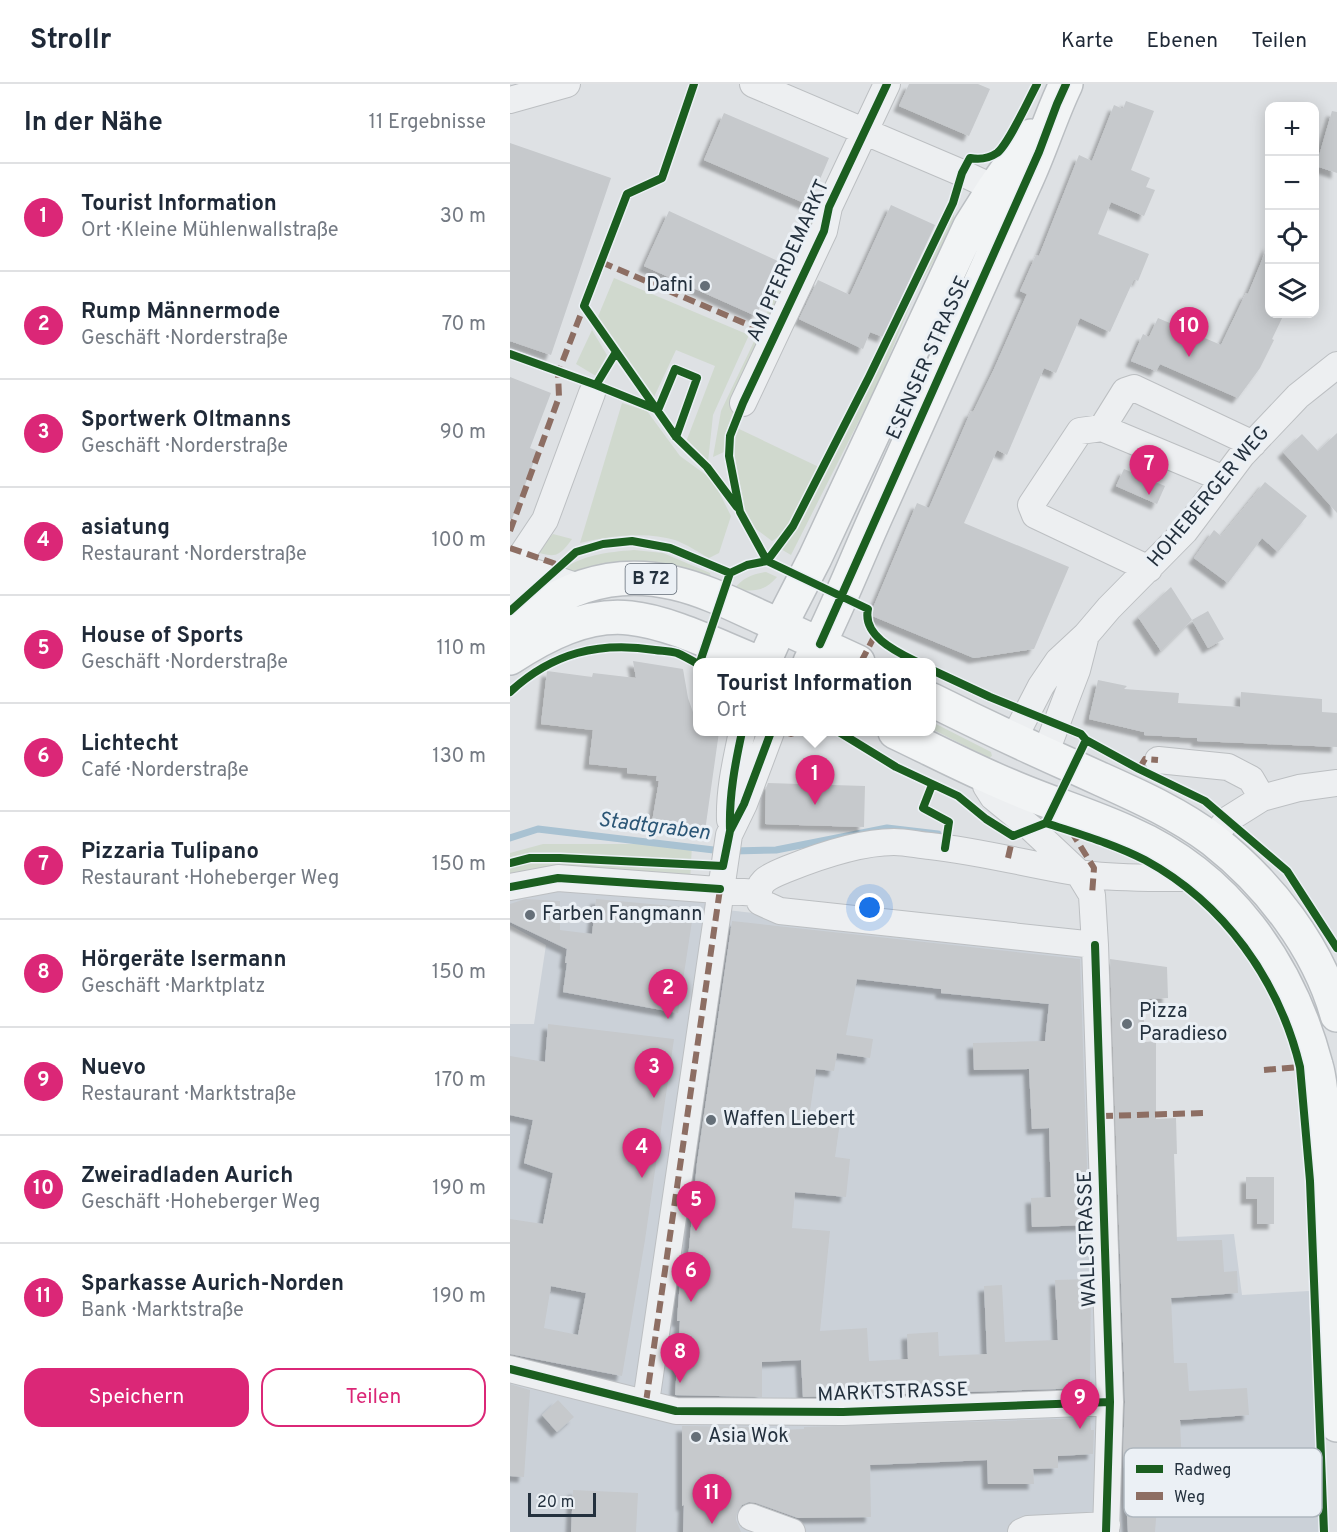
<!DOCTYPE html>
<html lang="de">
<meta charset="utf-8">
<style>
body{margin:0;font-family:Overpass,sans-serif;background:#f6f6f7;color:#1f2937}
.controls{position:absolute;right:18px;top:18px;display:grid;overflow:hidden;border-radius:12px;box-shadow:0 3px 15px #0003}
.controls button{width:54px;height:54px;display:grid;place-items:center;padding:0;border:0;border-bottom:2px solid #e0e1e3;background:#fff;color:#1f2937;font:30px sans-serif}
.scale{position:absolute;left:18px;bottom:15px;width:68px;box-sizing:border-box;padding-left:6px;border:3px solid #24313e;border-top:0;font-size:16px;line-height:21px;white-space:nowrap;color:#24313e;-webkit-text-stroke:4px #ebf0f5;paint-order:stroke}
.you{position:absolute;left:360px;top:824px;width:21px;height:21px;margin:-15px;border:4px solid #fff;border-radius:50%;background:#1a73e8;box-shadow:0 0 0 9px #1a73e833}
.badge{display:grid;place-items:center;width:39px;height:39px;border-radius:50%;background:#db2777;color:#fff;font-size:20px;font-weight:700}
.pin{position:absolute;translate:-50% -50px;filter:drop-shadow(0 2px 3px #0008)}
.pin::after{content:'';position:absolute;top:32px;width:21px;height:18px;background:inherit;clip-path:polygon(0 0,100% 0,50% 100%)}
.popup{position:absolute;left:183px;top:574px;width:243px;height:78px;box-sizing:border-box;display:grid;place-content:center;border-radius:12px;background:#fff;filter:drop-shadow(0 2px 4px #0005);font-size:20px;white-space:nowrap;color:#747a83}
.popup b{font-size:22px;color:#1f2937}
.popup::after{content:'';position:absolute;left:50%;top:100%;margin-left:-12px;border:12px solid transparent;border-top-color:#fff}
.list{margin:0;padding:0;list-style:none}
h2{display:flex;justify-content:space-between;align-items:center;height:78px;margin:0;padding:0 24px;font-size:26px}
h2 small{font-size:20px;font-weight:400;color:#747a83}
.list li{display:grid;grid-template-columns:39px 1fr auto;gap:18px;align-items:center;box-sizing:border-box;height:108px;padding:0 24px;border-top:2px solid #e0e1e3}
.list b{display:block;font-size:22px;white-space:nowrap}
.list p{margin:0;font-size:20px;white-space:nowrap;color:#747a83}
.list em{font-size:20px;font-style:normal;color:#747a83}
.actions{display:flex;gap:12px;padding:18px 24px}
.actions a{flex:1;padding:14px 0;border:2px solid #db2777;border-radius:18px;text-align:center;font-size:21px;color:#db2777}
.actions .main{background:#db2777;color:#fff}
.icon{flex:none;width:33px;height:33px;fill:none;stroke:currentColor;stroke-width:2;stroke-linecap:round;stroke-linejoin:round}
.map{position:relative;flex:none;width:827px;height:1448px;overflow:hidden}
header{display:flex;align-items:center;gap:36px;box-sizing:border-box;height:84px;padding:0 30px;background:#fff;border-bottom:2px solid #e0e1e3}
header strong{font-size:28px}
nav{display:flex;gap:33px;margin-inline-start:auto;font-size:21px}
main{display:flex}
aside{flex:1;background:#fff}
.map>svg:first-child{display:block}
.built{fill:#cbd1d8}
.green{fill:#d0d9ce}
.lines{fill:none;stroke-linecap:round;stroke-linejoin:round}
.stream{stroke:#a9c2d2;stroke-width:7}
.building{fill:#c6c9cc;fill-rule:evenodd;filter:url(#shadow)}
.minor-casing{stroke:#bcbfc2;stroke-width:28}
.major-casing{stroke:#babec2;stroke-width:36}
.minor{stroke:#edeff1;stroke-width:26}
.major{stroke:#f2f4f5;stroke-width:33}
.quiet{stroke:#8d6e63;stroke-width:6;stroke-dasharray:12 6;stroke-linecap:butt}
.cycleway-casing{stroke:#ebf0f5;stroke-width:11}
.cycleway{stroke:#1b5e20;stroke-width:8}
.poi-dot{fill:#656f78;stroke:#ebf0f5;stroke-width:2}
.labels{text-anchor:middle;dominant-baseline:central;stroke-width:6;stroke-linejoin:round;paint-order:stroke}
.shield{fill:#ebf0f5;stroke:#606a75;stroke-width:1.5}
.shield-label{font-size:18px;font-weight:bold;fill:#24313e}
.street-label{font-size:20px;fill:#24313e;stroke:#ebf0f5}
.poi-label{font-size:20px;fill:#24313e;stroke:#ebf0f5;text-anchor:start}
.water-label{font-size:21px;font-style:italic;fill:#2b5676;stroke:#ebf0f5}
.key{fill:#ebf0f5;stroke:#afb7be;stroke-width:1.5}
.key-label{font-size:16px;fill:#24313e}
</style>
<header>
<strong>Strollr</strong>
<nav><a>Karte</a><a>Ebenen</a><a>Teilen</a></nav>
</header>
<main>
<aside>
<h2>In der Nähe<small>11 Ergebnisse</small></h2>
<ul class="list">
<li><span class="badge">1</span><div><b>Tourist Information</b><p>Ort · Kleine Mühlenwallstraße</p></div><em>30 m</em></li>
<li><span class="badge">2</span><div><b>Rump Männermode</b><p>Geschäft · Norderstraße</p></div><em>70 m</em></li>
<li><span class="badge">3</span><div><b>Sportwerk Oltmanns</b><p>Geschäft · Norderstraße</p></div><em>90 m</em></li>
<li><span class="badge">4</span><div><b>asiatung</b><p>Restaurant · Norderstraße</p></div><em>100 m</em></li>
<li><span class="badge">5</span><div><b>House of Sports</b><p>Geschäft · Norderstraße</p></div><em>110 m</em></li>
<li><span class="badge">6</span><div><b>Lichtecht</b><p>Café · Norderstraße</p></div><em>130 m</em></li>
<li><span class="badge">7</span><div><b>Pizzaria Tulipano</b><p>Restaurant · Hoheberger Weg</p></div><em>150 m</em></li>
<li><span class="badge">8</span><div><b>Hörgeräte Isermann</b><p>Geschäft · Marktplatz</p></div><em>150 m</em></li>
<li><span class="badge">9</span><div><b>Nuevo</b><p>Restaurant · Marktstraße</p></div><em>170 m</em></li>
<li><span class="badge">10</span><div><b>Zweiradladen Aurich</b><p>Geschäft · Hoheberger Weg</p></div><em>190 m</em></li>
<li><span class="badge">11</span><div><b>Sparkasse Aurich-Norden</b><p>Bank · Marktstraße</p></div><em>190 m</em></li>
</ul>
<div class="actions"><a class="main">Speichern</a><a>Teilen</a></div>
</aside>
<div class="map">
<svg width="827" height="1448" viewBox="0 0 827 1448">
<defs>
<filter id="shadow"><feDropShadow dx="-5.5" dy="5.5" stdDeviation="1.5" flood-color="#0004"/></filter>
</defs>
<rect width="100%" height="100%" fill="#dee1e4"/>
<!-- built -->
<path class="built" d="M46,801L196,812L217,826L574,867L586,1157L724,1150L732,1211L799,1207L809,1448H0V940H24L36,861L0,841V814Z"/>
<!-- green -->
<path class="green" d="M333,65L260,249L250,244L257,229Z
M445,122L443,142L436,156L406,207L369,297L281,471L269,464L289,439Z
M104,194L239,251L203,331L198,378L176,358L205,282L166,266L144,313L87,235Z
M82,246L97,271L86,292L66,280Z
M249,247L253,249L216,348L214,368L203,373L211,327Z
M112,319L137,327L170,372L203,396L221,432L209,469L199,474C188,468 176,460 165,456C137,447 98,452 70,459Z
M227,344L311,384L277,447L262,457L246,445L234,425L223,362Z
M43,450L62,455C47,476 43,473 20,466L24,459L37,457Z
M124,466L153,469L200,489L201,496L66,491L50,487C72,471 97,468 124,466Z
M256,488L267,493C254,508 243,508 224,505C233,494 242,490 256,488Z
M422,638L481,668L482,672L479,674L422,645Z
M33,760H182L180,799L0,795V769Z"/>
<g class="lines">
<!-- stream -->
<path class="stream" d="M0,754L28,745L212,767
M223,767L266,766L377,744L428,750"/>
</g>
<!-- building -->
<path class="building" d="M399,0H468L480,5L459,52L389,22Z
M616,17L644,27L621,86L640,94L636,103L645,106L634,132L601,118L588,150L639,170L628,197L624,195L600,248L570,234L546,289L534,284L497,371L487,366L454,439L559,483L524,565L464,574L360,531L407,419L419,424L461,327L463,328L484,285L517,210L510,207L526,171L529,172L569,71L582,77L604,21L613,25Z
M822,27L827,28V89L806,82Z
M214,29L319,74L299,121L194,76Z
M0,59L101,94L41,271L0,257Z
M381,121L425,141L373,253L360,248L353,265L289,235L308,196L340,211Z
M159,127L270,178L246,232L134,182Z
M759,159V230H774L762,255L764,256L750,284L728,314L650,280L646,287L621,277L633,250L639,253L648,234L711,261L736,209L738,210Z
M0,293L41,309L20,364L28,367L2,435H0Z
M827,349V429L773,368L792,350L808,367Z
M614,385L655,402L647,420L606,402Z
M755,398L797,432L768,468L752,454L718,499L684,474L704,446L711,452Z
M661,503L682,536L651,567L628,533Z
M698,527L714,555L698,564L682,536Z
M123,577L173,585L178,614L184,631H188V648H209L195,747L142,738L149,697H146L147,692L117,689V684L79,680L83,646L31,640L37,587L82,593L83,589L126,594Z
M588,596L617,602L614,605L669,609L668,619L730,623L731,608L812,615V628L827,629V663L687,657V654L634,651V648L579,635Z
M258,699L355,702L354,743L255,740L256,704Z
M15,815L50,817V846L82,850L86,815L184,824L168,929L53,908L57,879H55L57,865L0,838V820Z
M222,837L570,875L579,1141L522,1143L521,1114L541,1113L539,1044L522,1045L519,985L464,986L463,959L535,957L539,920L431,909V905L347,895L336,951L363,955L360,974L327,969L324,987L306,985L299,1034L330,1038L325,1073L340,1075L336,1113L285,1108L282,1144L320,1147L310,1247L357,1244L359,1277L398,1275L397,1250L428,1248L429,1272L477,1270L474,1202L492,1201L495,1258L548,1256L545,1196L581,1195L580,1304L293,1313L291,1276L252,1278V1313L165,1311L170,1237H167L170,1196H176L187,1079Z
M600,875L657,883L658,914L633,915L635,958L646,957V1035L666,1034L667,1070H664L667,1157L712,1156L714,1188L727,1187L728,1209L661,1214L664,1279H677L679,1307L737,1304L739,1331L670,1336L673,1410L648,1411L645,1448H618L613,1368L615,1318Z
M38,940L164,955L135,1156L112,1292L0,1270V1135L33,1140L43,1089L14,1079L23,1036L0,1031V972L35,978ZM41,1202L76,1209L68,1251L34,1244Z
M736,1093H764V1140H747V1115H736Z
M0,1300L20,1306L14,1393L0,1392Z
M48,1316L64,1333L47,1348L32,1331Z
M580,1334L581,1346H584L583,1370L548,1372V1384L523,1385L524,1400H478L477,1376L360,1381L361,1433L288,1434L246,1419L239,1418L232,1421L227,1428L226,1436L231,1448H173L174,1421L172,1422V1342L252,1343V1346H271L294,1345V1343Z
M63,1406L128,1409L126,1448H61Z"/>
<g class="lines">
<defs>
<path id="minor" d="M243,0L452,89L501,112
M0,16L57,0
M233,319L314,147L319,123L377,0
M592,344L615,307L624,304L743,360
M0,480L69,503
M639,485L525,431L521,421L570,347L592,344L714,395
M15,536L10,510L8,483L13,469L35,436L82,309
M503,656L531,602L548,577L576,551L599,524L675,447L732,371L788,312L827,281
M535,670L567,586L576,551
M648,676L718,683L741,695L752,714
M475,692L476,702L483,713L521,744L568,788L582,811L585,861L270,827L250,818C244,797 260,792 277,785C307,773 352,758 384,758C396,758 408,761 420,762C475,768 528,783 583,791C619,795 656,794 692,794
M220,736C219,706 226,677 232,648
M702,756L717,736L752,714L789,704L827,699
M0,803L48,794L247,809
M585,861L600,1318L596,1448
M0,1285L166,1327L333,1328L600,1318
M136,1318L219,751L234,720L261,648
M241,1433L282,1448
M511,1448L518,1445L597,1441"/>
<path id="major" d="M0,553C41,505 101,484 164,499C195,506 224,521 253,534C285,549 316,563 348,578
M0,574C35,551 77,529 120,534C160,538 209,563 247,578
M254,578L270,542L305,474L460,142L484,104L521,52
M300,578C327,527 347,473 371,421C420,313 468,205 516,97C531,65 541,31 556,0
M422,616C468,639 515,661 562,682C609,704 661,724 703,756C759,800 808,863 827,931
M385,648C423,666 461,686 500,702C539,719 580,731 619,749C717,792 779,879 806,981C811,997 811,1014 813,1031L827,1341"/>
</defs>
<!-- minor casing -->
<use href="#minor" class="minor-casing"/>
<!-- major casing -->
<use href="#major" class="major-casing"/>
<!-- minor -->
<use href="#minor" class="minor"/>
<!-- major -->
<use href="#major" class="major"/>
<!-- quiet -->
<path class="quiet" d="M91,178L246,244
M0,447L49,313L48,289L74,222
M0,464L49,481
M351,578L365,551
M275,648L281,650L287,648
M629,685L635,675L648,676
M561,747L584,784L582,811
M498,774L503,752
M754,986L790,983
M591,1032L694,1029
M136,1318L210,805"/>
<defs>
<path id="cycleway" d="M184,0L152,94L117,110L74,222L166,353L197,383L227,423
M377,0L319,123L314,147L233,319L220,352L219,372L230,428L257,477L358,525C352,552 387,568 407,578
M0,270L86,301L106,268
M86,301L148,326L165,285L187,294L166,353
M0,527L66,468L93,460L122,457L160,464L220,489
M310,560L529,68L547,20L556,0
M190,578L220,489L237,481L257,477L283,442L359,293L443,119L452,89L460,74C470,76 478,75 487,69C498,61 519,15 527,0
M422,586L480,613L571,650L576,656L629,685L695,717L777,787L827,864
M0,608C42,569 89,557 145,566C152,567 160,567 167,569C174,572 181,576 188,580
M329,648L386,683L448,712L476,735L503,752L536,739C569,750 604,760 635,776C714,819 769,896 790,983L800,1097L814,1448
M422,701L413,724L439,738L435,764
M536,739L576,656
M220,745C219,712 225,680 232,648
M0,779L20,774H50L213,782L220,747L234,720L261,648
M0,803L48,794L210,805
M585,861L600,1318L596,1448
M0,1285L166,1327L333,1328L600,1318"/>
</defs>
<!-- cycleway casing -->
<use href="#cycleway" class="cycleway-casing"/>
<!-- cycleway -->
<use href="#cycleway" class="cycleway"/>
</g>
<!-- markers -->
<g class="poi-dot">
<circle cx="195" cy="202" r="6"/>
<circle cx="20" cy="831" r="6"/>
<circle cx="617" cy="940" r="6"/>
<circle cx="201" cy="1036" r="6"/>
<circle cx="186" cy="1353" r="6"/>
</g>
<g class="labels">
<!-- shield labels -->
<rect class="shield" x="115.5" y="480" width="51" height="30" rx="4.5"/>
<g class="shield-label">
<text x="141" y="495">B 72</text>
</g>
<!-- street labels -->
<g class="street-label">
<text transform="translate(279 177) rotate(-66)">AM PFERDEMARKT</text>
<text transform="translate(419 274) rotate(-66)">ESENSER STRASSE</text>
<text transform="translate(699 413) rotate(-50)">HOHEBERGER WEG</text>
<text transform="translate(578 1155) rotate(-92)">WALLSTRASSE</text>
<text transform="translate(383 1309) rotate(-2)">MARKTSTRASSE</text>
</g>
<!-- poi labels -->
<g class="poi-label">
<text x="183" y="202" text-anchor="end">Dafni</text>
<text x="32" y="831">Farben Fangmann</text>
<text x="629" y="928">Pizza<tspan x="629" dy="23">Paradieso</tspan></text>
<text x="213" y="1036">Waffen Liebert</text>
<text x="198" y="1353">Asia Wok</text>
</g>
<!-- water labels -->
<g class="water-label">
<text transform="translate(144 743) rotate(7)">Stadtgraben</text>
</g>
</g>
<!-- legend -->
<rect x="614" y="1364" width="198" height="69" rx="9" class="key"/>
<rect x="626" y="1381" width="27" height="8" fill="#1b5e20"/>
<rect x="626" y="1408" width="27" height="8" fill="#8d6e63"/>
<g class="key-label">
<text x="664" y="1391">Radweg</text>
<text x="664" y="1418">Weg</text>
</g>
</svg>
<div class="controls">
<button>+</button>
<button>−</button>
<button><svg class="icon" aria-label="locate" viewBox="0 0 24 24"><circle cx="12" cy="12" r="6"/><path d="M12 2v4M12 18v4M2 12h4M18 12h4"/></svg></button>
<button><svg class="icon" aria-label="layers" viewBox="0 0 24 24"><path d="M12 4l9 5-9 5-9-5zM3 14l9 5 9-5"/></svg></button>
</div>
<div class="scale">20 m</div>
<div class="you"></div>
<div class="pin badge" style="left:305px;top:721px">1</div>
<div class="popup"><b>Tourist Information</b>Ort</div>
<div class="pin badge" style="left:158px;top:935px">2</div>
<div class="pin badge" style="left:144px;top:1014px">3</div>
<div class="pin badge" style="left:132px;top:1094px">4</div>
<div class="pin badge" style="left:186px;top:1147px">5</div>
<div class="pin badge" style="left:181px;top:1218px">6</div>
<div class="pin badge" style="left:639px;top:411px">7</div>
<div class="pin badge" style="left:170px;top:1299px">8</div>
<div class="pin badge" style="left:570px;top:1345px">9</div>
<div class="pin badge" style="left:679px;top:273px">10</div>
<div class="pin badge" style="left:202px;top:1440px">11</div>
</div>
</main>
